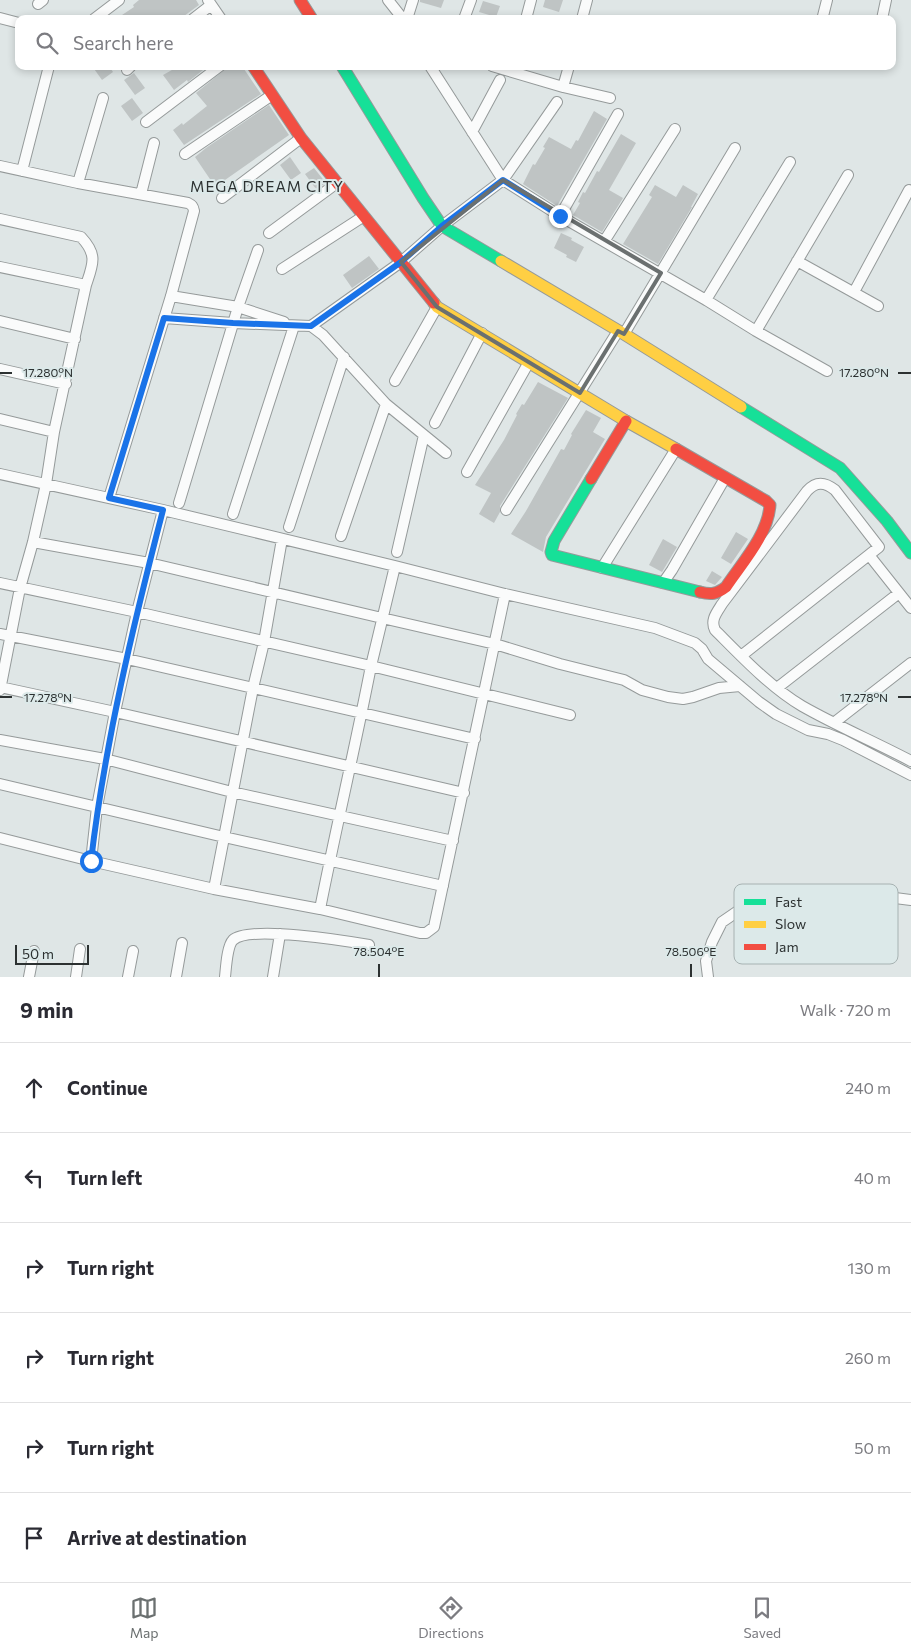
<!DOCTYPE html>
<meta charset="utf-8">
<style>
body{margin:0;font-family:Commissioner,sans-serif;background:#f7f7f7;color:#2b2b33}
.scale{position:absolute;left:15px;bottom:12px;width:74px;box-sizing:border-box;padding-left:5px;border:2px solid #2c3131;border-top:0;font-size:14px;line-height:18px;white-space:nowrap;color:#2c3131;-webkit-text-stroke:4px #dce9e9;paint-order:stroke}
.stop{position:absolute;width:15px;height:15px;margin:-11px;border:4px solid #1a73e8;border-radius:50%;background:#fff}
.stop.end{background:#1a73e8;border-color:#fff;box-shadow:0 1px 5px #0008}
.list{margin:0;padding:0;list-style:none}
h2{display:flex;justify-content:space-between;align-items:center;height:65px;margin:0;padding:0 20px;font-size:21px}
h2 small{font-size:16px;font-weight:400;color:#7c7c81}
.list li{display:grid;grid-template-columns:32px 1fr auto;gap:15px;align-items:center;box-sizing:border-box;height:90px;padding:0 20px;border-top:1px solid #e1e1e2}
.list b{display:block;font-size:19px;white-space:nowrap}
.list em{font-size:16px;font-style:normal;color:#7c7c81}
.icon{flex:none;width:28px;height:28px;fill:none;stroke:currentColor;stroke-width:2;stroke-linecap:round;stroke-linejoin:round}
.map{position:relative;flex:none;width:911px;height:977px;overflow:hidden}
.search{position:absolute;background:#fff;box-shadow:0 2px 8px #0003;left:15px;right:15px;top:15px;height:55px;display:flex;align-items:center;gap:12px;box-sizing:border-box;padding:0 18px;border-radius:10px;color:#7c7c81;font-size:19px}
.sheet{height:605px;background:#fff}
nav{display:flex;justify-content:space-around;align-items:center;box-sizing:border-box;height:70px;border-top:1px solid #e1e1e2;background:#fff;font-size:14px;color:#7c7c81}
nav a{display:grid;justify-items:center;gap:2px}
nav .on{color:#6b7070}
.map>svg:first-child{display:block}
.building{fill:#bfc4c4}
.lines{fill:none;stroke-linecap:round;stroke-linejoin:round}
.street-casing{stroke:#959a9a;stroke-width:12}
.fast-casing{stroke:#959a9a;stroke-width:13}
.slow-casing{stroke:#959a9a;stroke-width:13}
.jam-casing{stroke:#959a9a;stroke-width:13}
.street{stroke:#fafbfb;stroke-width:10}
.fast{stroke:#16e098;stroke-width:11}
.slow{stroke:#ffcf43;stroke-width:11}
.jam{stroke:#f24e42;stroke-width:11}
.route{stroke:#1a73e8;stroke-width:6}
.marked{fill:none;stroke:#6b7070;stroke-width:4;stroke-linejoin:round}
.ticks{fill:none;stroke:#2c3131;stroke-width:2}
.labels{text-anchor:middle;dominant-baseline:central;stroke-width:4;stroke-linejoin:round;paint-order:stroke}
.neighbourhood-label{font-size:15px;letter-spacing:1px;fill:#2c3131;stroke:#dce9e9}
.key{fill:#dce9e9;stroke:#a7b2b2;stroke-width:1}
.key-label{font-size:14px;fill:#2c3131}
.ticks-label{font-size:12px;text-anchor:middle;fill:#2c3131;stroke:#dce9e9;stroke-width:4;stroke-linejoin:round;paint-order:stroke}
</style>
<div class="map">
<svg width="911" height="977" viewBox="0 0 911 977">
<rect width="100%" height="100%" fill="#dfe6e6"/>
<!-- building -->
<path class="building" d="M139,0H196L199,5L180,19H116L134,7L133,5Z
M420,0H444L441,8L420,2Z
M545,0H563L559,12L543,7Z
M483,1L500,6L496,17L479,12Z
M92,66H109L113,72L102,80Z
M179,66H208L188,82L187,80L174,90L163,75Z
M229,66H242L261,94L184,145L173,130L182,123L183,125L207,106L196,93Z
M134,73L145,88L135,95L124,80Z
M132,98L143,113L132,121L121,106Z
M269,105L289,135L225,180L226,181L216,188L195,157L206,148Z
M594,111L607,119L557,206L523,184L533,164L535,165L545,148L543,147L549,137L571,149L576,140L578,141Z
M621,134L636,143L609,190L623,198L602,232L573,215L580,203L578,202L583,192L585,193L597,171L599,172Z
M290,157L301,173L291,180L280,165Z
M314,168L326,183L316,189L305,174Z
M655,185L676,197L683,185L698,194L691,207H692L658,264L623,244L652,197L649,195Z
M561,233L572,238L571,240L584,247L576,262L566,257L567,255L554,248Z
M369,256L379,269L352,288L343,275Z
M538,382L568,398L500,506V512L494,523L479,514L491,493L475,485L504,440L517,415L516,414L522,404L524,405Z
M586,410L601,418L593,432L605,439L546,537L543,552L511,534L526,511L561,449L564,450L572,435L571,434Z
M736,532L748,539L731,564L721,558Z
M663,539L677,547L662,572L649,565Z
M712,571L722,577L715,585L706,581Z"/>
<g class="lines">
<defs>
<path id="street" d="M208,0L221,19
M388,0L403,19
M38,4L43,0
M823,16L827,0
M0,18L19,23
M94,19L119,0
M193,19L211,5
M407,19L413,0
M464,19L471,0
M526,19L531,0
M582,19L587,0
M882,19L886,0
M430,66L503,180L560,216L706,300L756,331L827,371
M492,66L563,87L610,98
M127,70L131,66
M563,87L569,66
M146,122L220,66
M472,132L500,80
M185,154L272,95
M0,166L78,183L188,203C192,205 193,206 194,211L171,296L109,498
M22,171L49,66
M78,183L103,98
M141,194L154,143
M222,198L301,138
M560,216L618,114
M0,219L81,237C98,255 93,264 86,285L54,432L46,484L33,542L20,588L0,690
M269,233L337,183
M605,240L675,129
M797,261L878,306
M0,267L86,285
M282,269L364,216
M854,292L909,190
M171,296L238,307L284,322
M706,300L790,162
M164,318L233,323L311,326L401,262L442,226L503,180L557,102
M0,321L75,339
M311,326L323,335L386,404L446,453
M756,331L848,175
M624,334L735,148
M0,369L66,384
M395,381L437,307
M0,419L54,432
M435,423L482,333
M467,472L529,362
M0,474L163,510L395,566L505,594L655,628L695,643L702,649L708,659L759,702L776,714L808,730L828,734L843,740L911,775
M179,503L238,307L258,250
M506,510L618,331
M233,514L294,326
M289,527L344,357
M341,536L386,404
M33,542L149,563L382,618L495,644L560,664L624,680L642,690L668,697L683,699L693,697L719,688L740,686
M397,552L424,435
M869,555L911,608
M602,568L676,449
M0,583L137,612L371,666L395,566
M663,583L672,570L725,478
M0,634L127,659L475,739
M741,656L879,547L835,490C825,482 816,481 807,491L722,604C717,612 710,620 715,630C740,655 771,688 802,706C837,726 875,742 911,761
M0,687L115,712L137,612L163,510
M777,688L899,593
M835,722L911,663
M0,740L105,759L232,792L453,841
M0,784L224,837L443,886
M0,838L91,861L214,889L320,909L420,933H426L434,927L505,594
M91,861L97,807L115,712L464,793
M214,889L253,688L264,642L282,539
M320,909C336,828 355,748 371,666L570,715
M29,977L34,951
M76,977L80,949
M128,977L133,951
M176,977L182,943
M225,977C226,968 227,946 233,940C249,925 347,941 369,945
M273,977L280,934
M708,977L706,961L712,942L722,922L741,909L773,898L833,891H868L895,898L911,900"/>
<path id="fast" d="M342,66L423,198L442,226L501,261
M741,407L840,468L887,521L911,553
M591,479L554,541L551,552L552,555L700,592"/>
<path id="slow" d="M501,261L624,334L741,407
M434,303L437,307L626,421L676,449"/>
<path id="jam" d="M300,0L312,19
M253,66L301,138L434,303
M676,449L766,501L770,505C768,535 742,563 726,587C717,594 711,595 700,592
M591,479L626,421"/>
</defs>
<!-- street casing -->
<use href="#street" class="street-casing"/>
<!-- fast casing -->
<use href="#fast" class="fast-casing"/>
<!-- slow casing -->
<use href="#slow" class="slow-casing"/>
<!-- jam casing -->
<use href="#jam" class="jam-casing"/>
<!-- street -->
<use href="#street" class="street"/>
<!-- fast -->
<use href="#fast" class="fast"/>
<!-- slow -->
<use href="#slow" class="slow"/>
<!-- jam -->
<use href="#jam" class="jam"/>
</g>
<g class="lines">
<!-- route -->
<path class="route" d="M91,861C105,742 133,626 163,510L109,498L164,318L233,323L311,326L401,262L442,226L503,180L560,216"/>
</g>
<!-- marked area -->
<path class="marked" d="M503,180L661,273L624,334L618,331L580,393L437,307L401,262Z"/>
<!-- ticks -->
<path class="ticks" d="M0,373H12M898,373H911M0,697H12M898,697H911M379,964V977M691,964V977"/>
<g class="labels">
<!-- neighbourhood labels -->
<g class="neighbourhood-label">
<text x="267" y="186">MEGA DREAM CITY</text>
</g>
</g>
<!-- legend -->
<rect x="734" y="884" width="164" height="80" rx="8" class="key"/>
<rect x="744" y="899" width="22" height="6" fill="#16e098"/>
<rect x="744" y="921" width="22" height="7" fill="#ffcf43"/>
<rect x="744" y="944" width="22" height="6" fill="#f24e42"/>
<g class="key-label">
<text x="775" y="907">Fast</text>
<text x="775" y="929">Slow</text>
<text x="775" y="952">Jam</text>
</g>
<g class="ticks-label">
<text x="48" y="377">17.280°N</text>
<text x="864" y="377">17.280°N</text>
<text x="48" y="702">17.278°N</text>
<text x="864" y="702">17.278°N</text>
<text x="379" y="956">78.504°E</text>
<text x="691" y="956">78.506°E</text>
</g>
</svg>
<div class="scale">50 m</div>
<div class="stop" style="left:91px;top:861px"></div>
<div class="stop end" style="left:560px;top:216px"></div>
<div class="search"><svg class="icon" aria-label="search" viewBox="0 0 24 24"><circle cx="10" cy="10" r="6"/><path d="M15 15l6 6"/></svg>Search here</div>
</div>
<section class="sheet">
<h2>9 min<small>Walk · 720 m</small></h2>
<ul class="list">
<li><svg class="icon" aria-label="ahead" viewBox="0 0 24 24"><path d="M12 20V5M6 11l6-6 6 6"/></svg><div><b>Continue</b></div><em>240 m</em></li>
<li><svg class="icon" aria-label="left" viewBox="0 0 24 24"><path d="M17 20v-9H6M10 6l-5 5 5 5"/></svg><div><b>Turn left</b></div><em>40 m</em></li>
<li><svg class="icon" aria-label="right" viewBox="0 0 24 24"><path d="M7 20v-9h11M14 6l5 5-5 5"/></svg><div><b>Turn right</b></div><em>130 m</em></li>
<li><svg class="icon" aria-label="right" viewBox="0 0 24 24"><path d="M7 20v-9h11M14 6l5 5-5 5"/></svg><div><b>Turn right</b></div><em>260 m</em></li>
<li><svg class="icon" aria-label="right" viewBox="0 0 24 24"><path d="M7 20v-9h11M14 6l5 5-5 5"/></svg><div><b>Turn right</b></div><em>50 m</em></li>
<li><svg class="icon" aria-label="arrive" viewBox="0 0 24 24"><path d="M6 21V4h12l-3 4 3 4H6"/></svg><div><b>Arrive at destination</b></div></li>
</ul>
</section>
<nav>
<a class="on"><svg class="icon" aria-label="map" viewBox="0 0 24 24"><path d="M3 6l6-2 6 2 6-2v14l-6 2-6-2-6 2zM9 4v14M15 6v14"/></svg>Map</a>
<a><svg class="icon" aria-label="directions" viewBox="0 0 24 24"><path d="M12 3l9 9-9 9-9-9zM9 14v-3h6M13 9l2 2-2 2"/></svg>Directions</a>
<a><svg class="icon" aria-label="saved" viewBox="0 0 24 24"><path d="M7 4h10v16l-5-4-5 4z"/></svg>Saved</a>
</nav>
